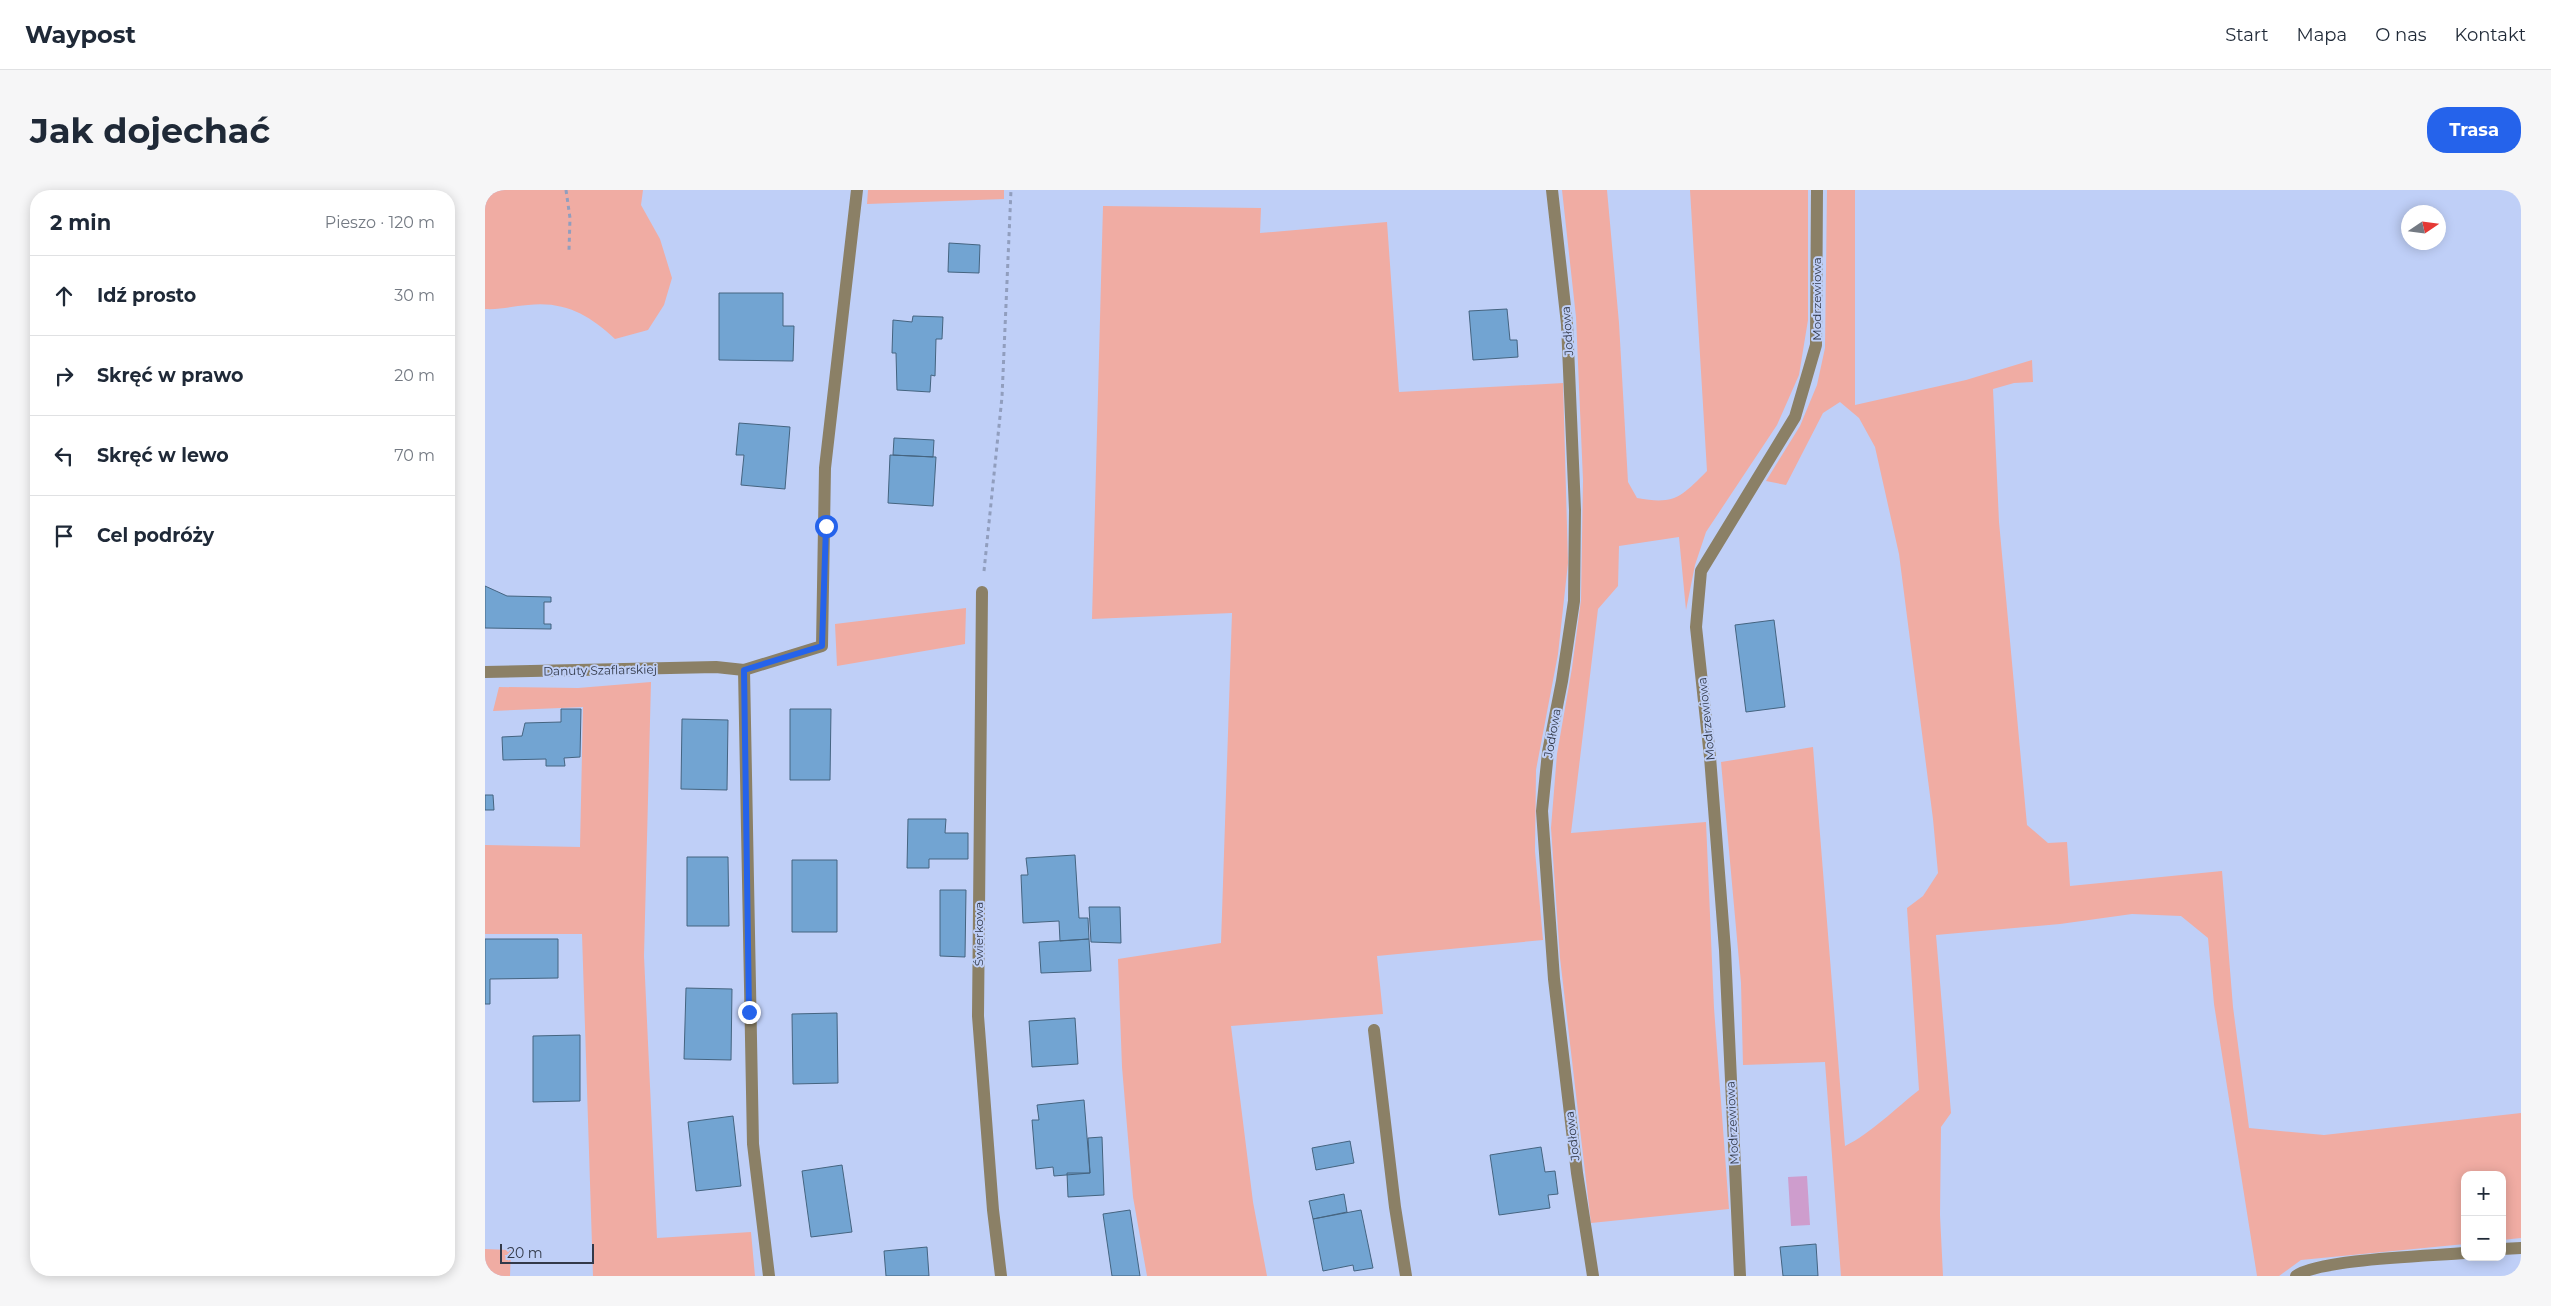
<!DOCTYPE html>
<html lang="pl">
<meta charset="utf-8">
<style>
body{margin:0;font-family:Montserrat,sans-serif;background:#f6f6f7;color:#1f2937}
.controls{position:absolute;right:15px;bottom:15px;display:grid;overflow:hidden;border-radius:10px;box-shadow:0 2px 12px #0003}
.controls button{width:45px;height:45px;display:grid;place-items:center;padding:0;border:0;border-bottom:1px solid #e0e1e3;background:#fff;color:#1f2937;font:25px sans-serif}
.compass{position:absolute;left:1916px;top:15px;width:45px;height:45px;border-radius:50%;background:#fff;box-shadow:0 2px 12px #0003;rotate:77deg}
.scale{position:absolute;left:15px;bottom:12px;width:94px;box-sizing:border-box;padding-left:5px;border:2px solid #323949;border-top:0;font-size:14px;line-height:18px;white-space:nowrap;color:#323949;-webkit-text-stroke:4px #bfcff7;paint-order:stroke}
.stop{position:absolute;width:15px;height:15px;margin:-11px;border:4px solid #2563eb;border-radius:50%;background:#fff}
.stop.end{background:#2563eb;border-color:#fff;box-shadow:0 1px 5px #0008}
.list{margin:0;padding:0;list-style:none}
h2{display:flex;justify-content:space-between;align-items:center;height:65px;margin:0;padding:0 20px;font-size:21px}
h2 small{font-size:16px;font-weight:400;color:#747a83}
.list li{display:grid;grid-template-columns:32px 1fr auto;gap:15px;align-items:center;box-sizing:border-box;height:80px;padding:0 20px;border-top:1px solid #e0e1e3}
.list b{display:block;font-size:19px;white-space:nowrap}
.list em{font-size:16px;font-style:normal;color:#747a83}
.icon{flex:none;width:28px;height:28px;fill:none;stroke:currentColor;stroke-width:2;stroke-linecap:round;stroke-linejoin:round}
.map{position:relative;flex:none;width:2036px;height:1086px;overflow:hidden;border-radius:20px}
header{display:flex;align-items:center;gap:30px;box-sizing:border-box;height:70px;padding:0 25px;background:#fff;border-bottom:1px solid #e0e1e3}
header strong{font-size:24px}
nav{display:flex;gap:28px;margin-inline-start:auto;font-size:18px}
.intro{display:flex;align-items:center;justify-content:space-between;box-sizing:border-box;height:120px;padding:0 30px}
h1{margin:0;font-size:35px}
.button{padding:12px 22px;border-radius:20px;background:#2563eb;color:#fff;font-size:18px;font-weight:700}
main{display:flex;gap:30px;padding:0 30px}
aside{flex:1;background:#fff;border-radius:20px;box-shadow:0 2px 12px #0003}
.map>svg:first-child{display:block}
.green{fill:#f0aca3}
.water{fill:#ce9dcd}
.building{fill:#72a4d2;stroke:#456480}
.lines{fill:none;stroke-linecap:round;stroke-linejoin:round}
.path{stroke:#919ebe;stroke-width:3;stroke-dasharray:4 4;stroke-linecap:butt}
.minor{stroke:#8b8066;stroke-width:12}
.route{stroke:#2563eb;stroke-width:6}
.labels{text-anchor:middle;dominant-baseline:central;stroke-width:4;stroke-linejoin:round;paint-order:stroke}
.street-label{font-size:12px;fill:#323949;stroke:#bfcff7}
</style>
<header>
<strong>Waypost</strong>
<nav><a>Start</a><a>Mapa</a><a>O nas</a><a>Kontakt</a></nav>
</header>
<div class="intro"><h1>Jak dojechać</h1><a class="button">Trasa</a></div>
<main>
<aside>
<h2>2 min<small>Pieszo · 120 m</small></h2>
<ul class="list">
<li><svg class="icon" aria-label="ahead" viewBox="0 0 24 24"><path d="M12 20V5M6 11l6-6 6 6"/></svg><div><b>Idź prosto</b></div><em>30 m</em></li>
<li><svg class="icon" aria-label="right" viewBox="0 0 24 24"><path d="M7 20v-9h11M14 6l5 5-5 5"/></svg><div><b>Skręć w prawo</b></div><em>20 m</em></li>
<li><svg class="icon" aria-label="left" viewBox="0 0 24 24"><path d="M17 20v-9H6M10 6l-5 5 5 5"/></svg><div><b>Skręć w lewo</b></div><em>70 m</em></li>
<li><svg class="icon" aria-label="arrive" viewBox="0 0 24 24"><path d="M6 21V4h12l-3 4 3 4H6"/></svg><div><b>Cel podróży</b></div></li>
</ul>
</aside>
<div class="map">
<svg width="2036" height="1086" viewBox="0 0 2036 1086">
<rect width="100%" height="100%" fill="#bfcff7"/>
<!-- green -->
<path class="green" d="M0,0H158L156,15L175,49L187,88L179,115L163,140L130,149C104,125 80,111 43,115C28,116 15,120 0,119Z
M383,0H519V9L382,14Z
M1077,0H1122L1134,133L1143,292L1152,308C1190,315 1196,307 1222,281L1205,0H1323V130L1314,185L1292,235L1221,342L1210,375L1201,420L1194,347L1134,356L1133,396L1113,419L1086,643L1221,632L1229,818L1244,1019L1106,1033L1075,768L1066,638L1072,564L1087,478L1096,410L1098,290L1091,127Z
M1342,0H1370V215L1481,190L1547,170L1548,192L1529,193L1508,199L1514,332L1542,635L1563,653L1582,652L1585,696L1737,681L1748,817L1764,938L1839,945L2036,923V1048L2017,1050V985H1980V1054L1816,1070L1794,1086H1772L1729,814L1723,748L1696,726L1647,724L1575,734L1451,745L1466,923L1456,937L1455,1025L1458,1086H1356L1340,872L1258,875L1256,793L1236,572L1328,557L1360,956C1385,944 1411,918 1434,900L1422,718L1438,706L1453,683L1448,629L1414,364L1390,257L1374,228L1355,212L1338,223L1301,295L1281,291L1315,236L1332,195L1340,158Z
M618,16L776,18L775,43L902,32L914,202L1078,193L1083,373L1073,464L1051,580L1050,661L1058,750L892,766L898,824L746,836L768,1012L782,1086H662L648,1007L637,877L633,769L736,753L747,423L607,429Z
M481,418L480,454L352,476L350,434Z
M166,492L159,766L172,1048L266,1042L270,1086H108L97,744H0V655L95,657L98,517L8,521L14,497L93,498Z
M0,1059L26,1060L25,1086H0Z"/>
<!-- water -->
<path class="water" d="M1322,986L1325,1035L1306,1036L1303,987Z"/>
<!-- building -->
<path class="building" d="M464,53L495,55L494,83L463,82Z
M234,103H298V136H309L308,171L234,170Z
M1022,119L1025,150H1032L1033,167L988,170L984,121Z
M428,126L458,127L457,149H451L450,186L446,185L445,202L412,200L411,163H407L408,130L427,132Z
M254,233L305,237L300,299L256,295L259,265H251Z
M409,248L449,250L448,267L408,265Z
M405,265L451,267L448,316L403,313Z
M0,396L22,406L66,407V412H59V434H66V439L0,438Z
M1289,430L1300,517L1261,522L1250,435Z
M76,519H96L95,567L79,568L80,576H61V569L18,570L17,547L37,546L40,533L76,532Z
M305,519H346L345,590H305Z
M197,529L243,530L242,600L196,599Z
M0,605H8L9,620H0Z
M423,629H461L460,643H483V669H444V678H422Z
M590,665L594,728H603L604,749L575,751L574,731L538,733L536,685H543L541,668Z
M202,667H243L244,736H202Z
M307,670H352V742H307Z
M455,700H481L480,767L455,766Z
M604,717H635L636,753L606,752Z
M0,749H73V788L5,789V814H0Z
M604,749L606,781L556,783L554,752Z
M201,798L247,799L246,870L199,869Z
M352,823L353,893L308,894L307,824Z
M590,828L593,874L547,877L544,831Z
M95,845V911L48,912V846Z
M599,910L605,983L569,986L568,977L551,979L547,930H554L552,915Z
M248,926L256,996L211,1001L203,932Z
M617,947L619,1005L583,1007L582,983H605L603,948Z
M865,951L869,973L831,980L827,958Z
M1056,957L1060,982L1070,981L1073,1004L1063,1005L1065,1018L1014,1025L1005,965Z
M357,975L367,1042L326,1047L317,981Z
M859,1004L862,1022L828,1029L824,1011Z
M645,1020L655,1086H627L618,1024Z
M876,1020L888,1078L869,1081L868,1075L838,1081L828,1029Z
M1331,1054L1333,1086H1298L1295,1057Z
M442,1057L444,1086H401L399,1061Z"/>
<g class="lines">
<!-- path -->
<path class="path" d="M81,0L85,28L84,60
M499,381L517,207L526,0"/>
<!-- minor -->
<path class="minor" d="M1067,0L1082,134L1090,320L1089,411L1077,491L1063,562L1057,621L1069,789L1092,983L1108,1086
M497,402L493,826L508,1020L516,1086
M259,480L337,456L340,278L372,0
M0,482L231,477L259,480L268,954L284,1086
M889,840L910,1017L921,1086
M2017,1059L2036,1058
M1255,1086L1240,760L1225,567L1211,437L1216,381L1310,227L1331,155L1332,0
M1811,1086C1833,1069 1946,1066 1980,1063"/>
</g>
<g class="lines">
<!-- route -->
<path class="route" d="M264,822L259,480L337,456L341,336"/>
</g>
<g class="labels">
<!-- street labels -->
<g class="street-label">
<text transform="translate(1331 109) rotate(-90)">Modrzewiowa</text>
<text transform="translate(1082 141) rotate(-94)">Jodłowa</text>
<text transform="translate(115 480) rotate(-1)">Danuty Szaflarskiej</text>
<text transform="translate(1221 529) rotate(-96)">Modrzewiowa</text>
<text transform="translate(1067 543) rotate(-80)">Jodłowa</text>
<text transform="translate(493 744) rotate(-90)">Świerkowa</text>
<text transform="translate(1247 933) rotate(-93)">Modrzewiowa</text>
<text transform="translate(1087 946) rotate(-97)">Jodłowa</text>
</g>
</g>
</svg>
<div class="controls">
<button>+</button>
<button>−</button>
</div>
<svg class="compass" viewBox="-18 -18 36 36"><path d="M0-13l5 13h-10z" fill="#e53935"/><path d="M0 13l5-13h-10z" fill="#747a83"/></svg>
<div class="scale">20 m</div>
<div class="stop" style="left:341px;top:336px"></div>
<div class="stop end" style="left:264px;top:822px"></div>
</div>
</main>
